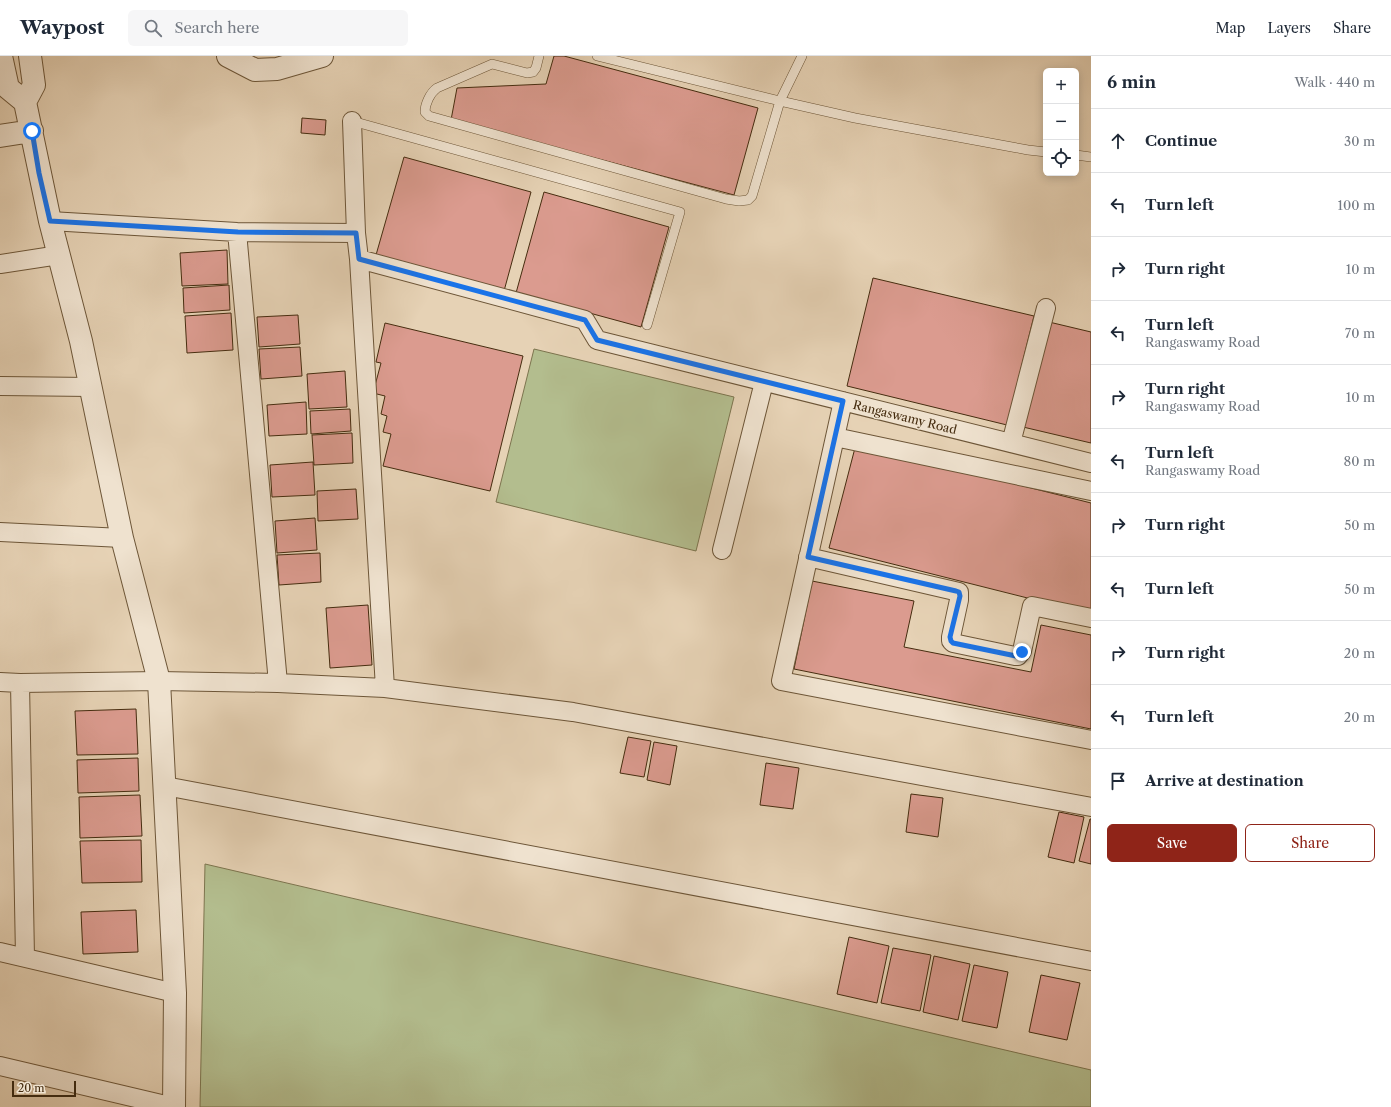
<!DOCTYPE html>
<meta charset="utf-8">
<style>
body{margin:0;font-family:"Libre Caslon Text",serif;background:#f6f6f7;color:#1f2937}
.controls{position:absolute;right:12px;top:12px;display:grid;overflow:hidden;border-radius:6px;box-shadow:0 2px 10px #0003}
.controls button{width:36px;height:36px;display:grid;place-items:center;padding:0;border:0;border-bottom:1px solid #e0e1e3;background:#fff;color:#1f2937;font:20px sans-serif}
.scale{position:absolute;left:12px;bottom:10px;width:64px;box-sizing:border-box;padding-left:4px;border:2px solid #452c0f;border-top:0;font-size:11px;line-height:14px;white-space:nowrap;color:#452c0f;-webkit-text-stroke:3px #efe2cf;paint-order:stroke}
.stop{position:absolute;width:12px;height:12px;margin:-9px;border:3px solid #1a73e8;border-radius:50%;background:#fff}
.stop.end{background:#1a73e8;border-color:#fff;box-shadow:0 1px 4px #0008}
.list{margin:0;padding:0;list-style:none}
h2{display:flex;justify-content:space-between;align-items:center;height:52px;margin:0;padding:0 16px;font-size:17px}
h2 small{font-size:13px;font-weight:400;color:#747a83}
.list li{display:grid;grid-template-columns:26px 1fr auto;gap:12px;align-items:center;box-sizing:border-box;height:64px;padding:0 16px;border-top:1px solid #e0e1e3}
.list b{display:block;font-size:15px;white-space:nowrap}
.list p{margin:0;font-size:13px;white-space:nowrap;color:#747a83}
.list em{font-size:13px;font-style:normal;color:#747a83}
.actions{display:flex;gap:8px;padding:12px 16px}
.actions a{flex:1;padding:9px 0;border:1px solid #8f2418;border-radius:6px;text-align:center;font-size:14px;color:#8f2418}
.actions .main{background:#8f2418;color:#fff}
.icon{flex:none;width:22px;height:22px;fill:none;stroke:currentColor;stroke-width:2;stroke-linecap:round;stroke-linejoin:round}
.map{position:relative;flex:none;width:1091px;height:1051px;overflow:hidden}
header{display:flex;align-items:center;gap:24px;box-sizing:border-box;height:56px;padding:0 20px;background:#fff;border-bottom:1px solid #e0e1e3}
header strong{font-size:19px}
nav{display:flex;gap:22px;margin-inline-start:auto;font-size:14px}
.search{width:280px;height:36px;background:#f6f6f7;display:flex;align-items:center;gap:10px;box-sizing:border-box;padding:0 14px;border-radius:6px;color:#747a83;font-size:15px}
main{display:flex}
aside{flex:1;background:#fff}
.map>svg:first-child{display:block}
.green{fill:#b3bd8e;stroke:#7c744e}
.building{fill:#db9b8f;stroke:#452c0f}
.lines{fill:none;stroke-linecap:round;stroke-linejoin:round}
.service-casing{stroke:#6d5638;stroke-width:10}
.minor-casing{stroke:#6d5638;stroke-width:20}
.tertiary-casing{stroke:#6d5638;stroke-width:24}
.service{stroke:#efe2cf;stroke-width:9}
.minor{stroke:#efe2cf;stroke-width:18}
.tertiary{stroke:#efe2cf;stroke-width:22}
.route{stroke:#1a73e8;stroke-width:5}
.labels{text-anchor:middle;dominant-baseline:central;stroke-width:3;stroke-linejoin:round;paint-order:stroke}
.street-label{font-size:12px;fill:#452c0f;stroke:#efe2cf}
</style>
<header>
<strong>Waypost</strong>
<div class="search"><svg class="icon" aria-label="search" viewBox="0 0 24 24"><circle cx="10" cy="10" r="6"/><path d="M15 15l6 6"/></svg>Search here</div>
<nav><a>Map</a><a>Layers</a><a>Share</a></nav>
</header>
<main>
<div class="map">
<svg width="1091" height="1051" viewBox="0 0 1091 1051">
<rect width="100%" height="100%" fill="#e6d2b5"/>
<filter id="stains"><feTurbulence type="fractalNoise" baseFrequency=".005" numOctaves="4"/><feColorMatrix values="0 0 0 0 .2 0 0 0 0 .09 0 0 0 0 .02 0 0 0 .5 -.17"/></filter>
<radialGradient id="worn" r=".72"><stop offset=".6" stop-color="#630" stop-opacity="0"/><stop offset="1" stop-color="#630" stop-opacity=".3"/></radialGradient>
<!-- green -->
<path class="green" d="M534,293L734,341L696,495L496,446Z
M205,808L1091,1014V1051H200Z"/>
<!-- building -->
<path class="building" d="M554,0H564L758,52L734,139L451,64L457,32L546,28Z
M302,62L326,64L325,79L301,77Z
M404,101L531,136L504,235L376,199Z
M544,136L669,171L641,271L516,237Z
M227,194L228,228L182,230L180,197Z
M873,222L1034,260L1007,369L847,330Z
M229,229L230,254L184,257L183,232Z
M231,257L233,294L187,297L185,260Z
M298,259L300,288L259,291L257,261Z
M1049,266L1091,276V387L1023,371Z
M385,267L523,300L490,435L383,410L391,378L383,376L387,360L381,358L385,340L373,337L381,307L376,306Z
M300,291L302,320L261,323L259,293Z
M345,315L347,351L309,353L307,318Z
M306,346L307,378L269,380L267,349Z
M350,353L351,375L311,378L310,355Z
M352,377L353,407L314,409L312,379Z
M856,388L1091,447V558L829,492Z
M313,406L315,439L272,441L270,409Z
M356,433L358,463L318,465L317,435Z
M315,462L317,494L277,497L275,465Z
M320,497L321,526L279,529L277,499Z
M812,525L914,545L904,591L1031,616L1041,569L1091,579V673L794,613Z
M368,549L372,609L330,612L326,552Z
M136,653L138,698L77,699L75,655Z
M628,681L651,685L644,721L620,717Z
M654,686L677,690L670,729L647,724Z
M138,702L139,735L78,737L77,704Z
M766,707L799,712L793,753L760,749Z
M911,738L943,742L938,781L906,776Z
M140,739L142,780L80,782L79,741Z
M1059,756L1084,761L1074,807L1048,801Z
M1090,763H1091V808L1079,805Z
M141,784L142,826L82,827L80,785Z
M136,854L138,896L83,898L81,856Z
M849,881L889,890L877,947L837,938Z
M893,892L931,899L920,955L881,947Z
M934,900L970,908L958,964L923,956Z
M974,909L1008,916L997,972L962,965Z
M1041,919L1080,927L1067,984L1029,976Z"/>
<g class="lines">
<defs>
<path id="service" d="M539,0L536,12L533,16L527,17L492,8L437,32C430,37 425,48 425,56L429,60L726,143L739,145L748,144L752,140L780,45L597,0
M802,0L780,45L855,62L1028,94L1046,96
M352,65L680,156L647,269
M1076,99L1091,101"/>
<path id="minor" d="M352,65L356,177L359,203L385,632
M50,165L237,176L356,177
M237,176L278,627
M359,203L585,264L597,284L1091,407
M0,208L59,199
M0,330L91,331
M843,345L781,625L1091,684
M835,381L1091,435
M1011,387L1046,252
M0,476L122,482
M722,494L764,326
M808,501L959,536V544L951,581V585L953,587L1015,600H1018L1022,595L1032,550L1091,562
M0,626L20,627L159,625L278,627L385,632L573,656L1091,751
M20,627L25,901
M165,730L1091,905
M0,896L175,937
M0,1010L174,1051"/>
<path id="tertiary" d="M1,0L8,32L25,46L50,165L81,285L122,482L159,625L175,937L174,1051
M228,0L255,14L277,13L322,0
M25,46L34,29L30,0
M0,80L32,75"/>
</defs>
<!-- service casing -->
<use href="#service" class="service-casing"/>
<!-- minor casing -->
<use href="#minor" class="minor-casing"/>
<!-- tertiary casing -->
<use href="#tertiary" class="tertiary-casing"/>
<!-- service -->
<use href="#service" class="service"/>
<!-- minor -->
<use href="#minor" class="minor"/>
<!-- tertiary -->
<use href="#tertiary" class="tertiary"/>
</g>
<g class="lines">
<!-- route -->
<path class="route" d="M32,75L39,117L50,165L238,176L356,177L359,203L585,264L597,284L843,345L808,501L956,535L959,536L960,540L950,581L951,585L953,587L1016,600H1018L1022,596"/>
</g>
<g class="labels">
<!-- street labels -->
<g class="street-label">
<text transform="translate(905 361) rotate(14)">Rangaswamy Road</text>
</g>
</g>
<rect width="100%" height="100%" filter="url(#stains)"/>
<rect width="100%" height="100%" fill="url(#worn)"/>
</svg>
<div class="controls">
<button>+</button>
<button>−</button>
<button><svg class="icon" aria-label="locate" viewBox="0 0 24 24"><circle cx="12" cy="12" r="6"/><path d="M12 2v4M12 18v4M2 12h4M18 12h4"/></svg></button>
</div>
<div class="scale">20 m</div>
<div class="stop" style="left:32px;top:75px"></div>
<div class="stop end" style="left:1022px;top:596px"></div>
</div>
<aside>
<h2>6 min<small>Walk · 440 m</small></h2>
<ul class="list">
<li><svg class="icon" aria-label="ahead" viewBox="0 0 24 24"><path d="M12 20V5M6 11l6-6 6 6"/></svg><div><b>Continue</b></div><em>30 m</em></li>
<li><svg class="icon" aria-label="left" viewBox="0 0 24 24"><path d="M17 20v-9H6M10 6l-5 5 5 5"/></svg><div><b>Turn left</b></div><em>100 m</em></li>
<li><svg class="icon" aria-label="right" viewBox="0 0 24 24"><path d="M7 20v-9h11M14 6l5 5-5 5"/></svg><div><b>Turn right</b></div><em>10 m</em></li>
<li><svg class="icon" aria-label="left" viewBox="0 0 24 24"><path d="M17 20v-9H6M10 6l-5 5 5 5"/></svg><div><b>Turn left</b><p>Rangaswamy Road</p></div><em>70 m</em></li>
<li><svg class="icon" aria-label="right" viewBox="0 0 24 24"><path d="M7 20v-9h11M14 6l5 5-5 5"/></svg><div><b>Turn right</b><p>Rangaswamy Road</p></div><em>10 m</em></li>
<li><svg class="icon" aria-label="left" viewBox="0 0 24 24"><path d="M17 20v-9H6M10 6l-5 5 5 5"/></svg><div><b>Turn left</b><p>Rangaswamy Road</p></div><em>80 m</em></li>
<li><svg class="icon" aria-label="right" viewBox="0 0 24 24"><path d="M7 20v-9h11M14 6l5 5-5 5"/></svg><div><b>Turn right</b></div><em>50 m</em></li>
<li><svg class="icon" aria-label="left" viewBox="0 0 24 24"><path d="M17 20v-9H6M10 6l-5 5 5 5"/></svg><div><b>Turn left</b></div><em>50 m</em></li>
<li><svg class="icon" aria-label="right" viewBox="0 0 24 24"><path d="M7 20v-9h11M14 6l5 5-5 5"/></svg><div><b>Turn right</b></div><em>20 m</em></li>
<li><svg class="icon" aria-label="left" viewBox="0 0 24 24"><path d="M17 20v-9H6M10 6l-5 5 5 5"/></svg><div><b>Turn left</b></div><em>20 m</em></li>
<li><svg class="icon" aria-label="arrive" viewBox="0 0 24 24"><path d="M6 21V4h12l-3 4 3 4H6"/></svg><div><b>Arrive at destination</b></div></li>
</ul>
<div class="actions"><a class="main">Save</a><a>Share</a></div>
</aside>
</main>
